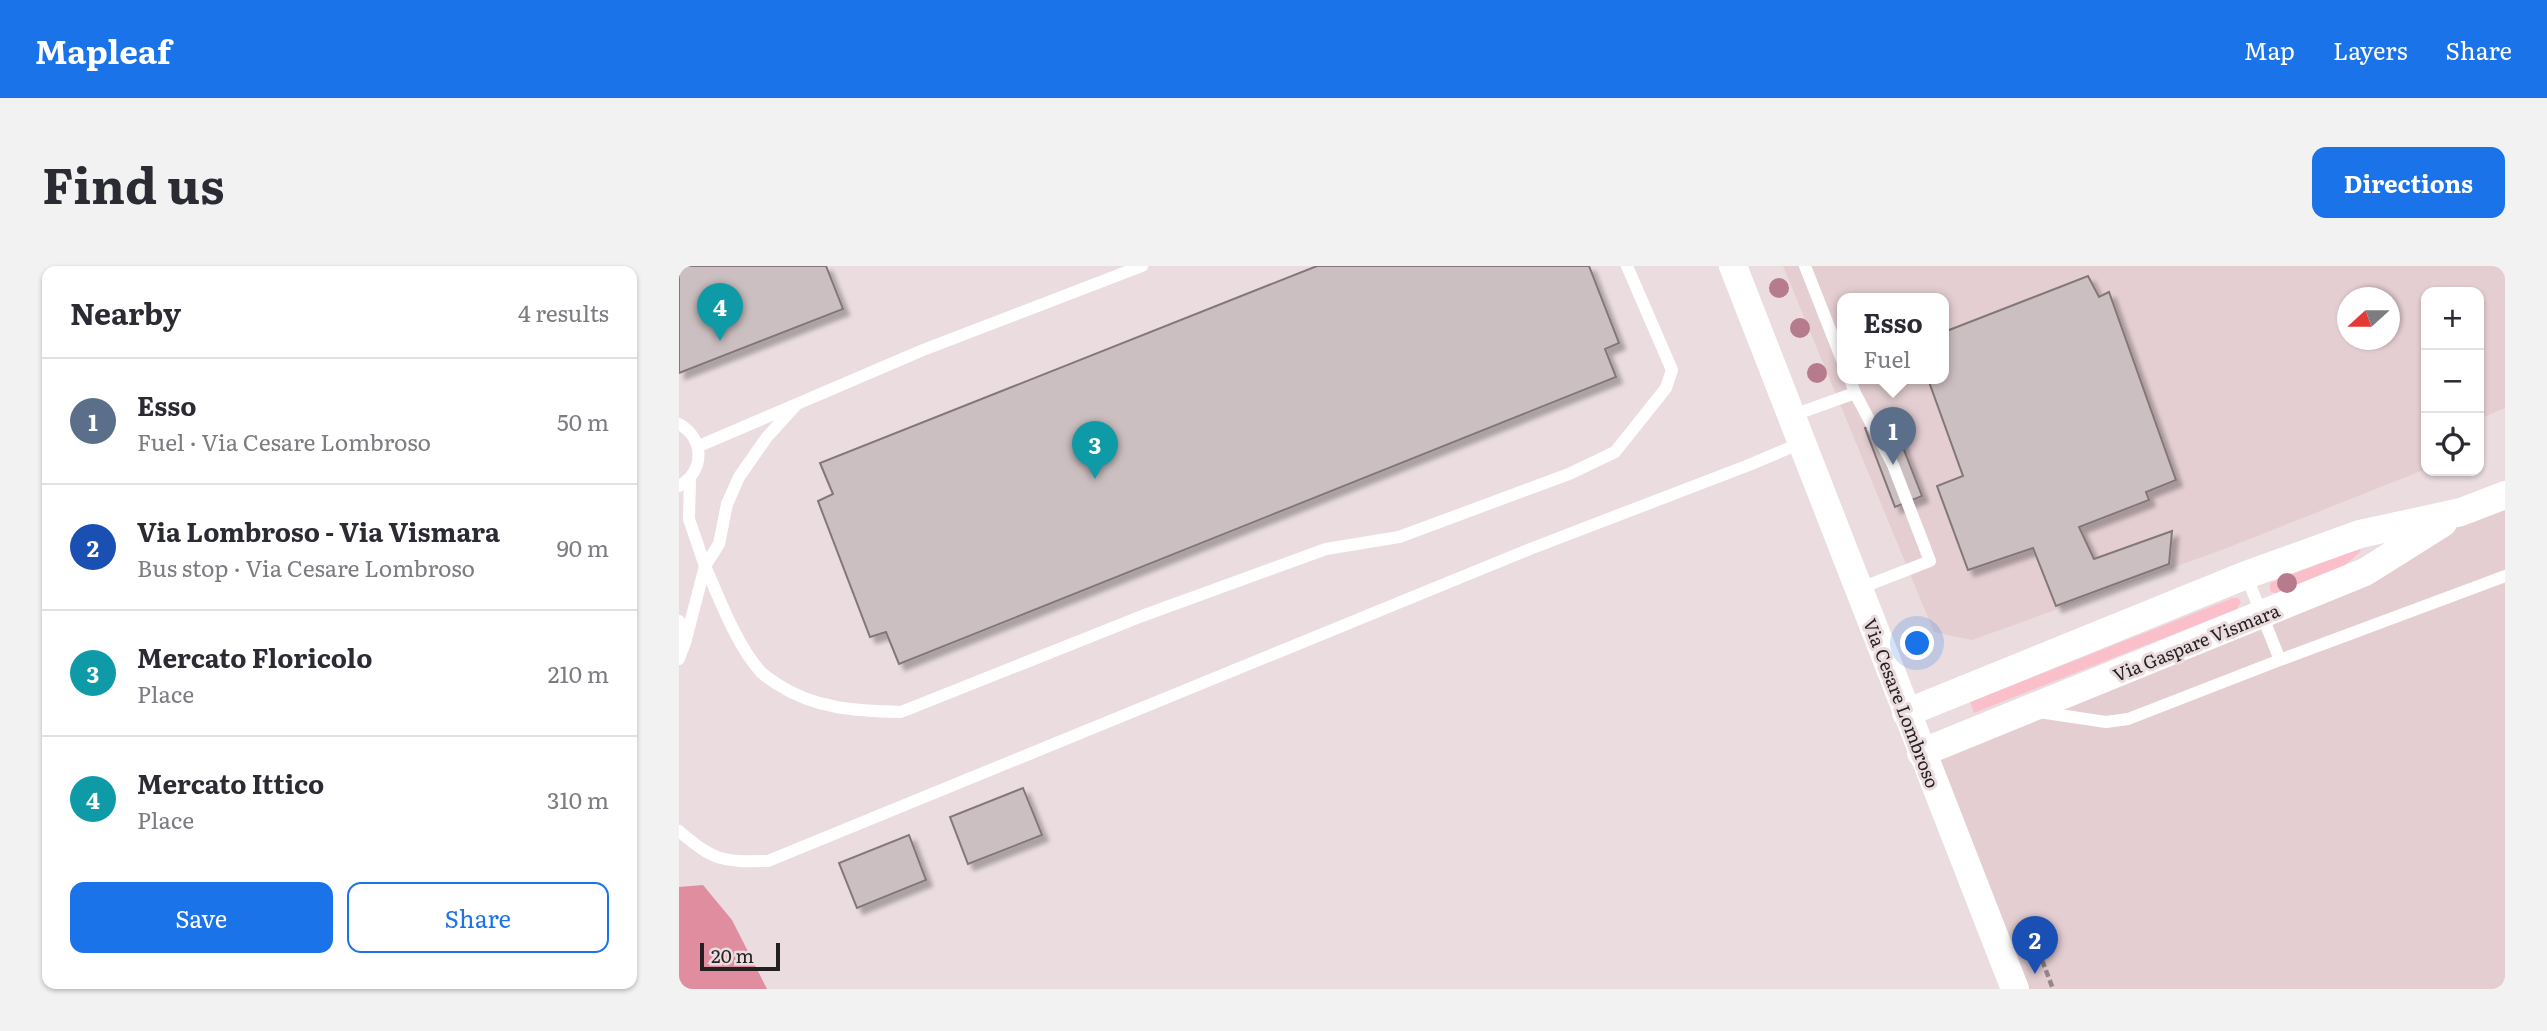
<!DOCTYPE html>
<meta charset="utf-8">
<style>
body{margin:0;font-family:Literata,serif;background:#f2f2f3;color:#2b2b33}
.controls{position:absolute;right:21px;top:21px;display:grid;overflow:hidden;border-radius:14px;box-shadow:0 2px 5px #0004}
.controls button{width:63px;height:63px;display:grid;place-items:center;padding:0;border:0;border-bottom:2px solid #e1e1e2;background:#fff;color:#2b2b33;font:35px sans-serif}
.compass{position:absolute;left:1658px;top:21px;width:63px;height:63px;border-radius:50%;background:#fff;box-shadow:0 2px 5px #0004;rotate:249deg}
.scale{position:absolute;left:21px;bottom:18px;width:80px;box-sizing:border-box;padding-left:7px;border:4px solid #241f20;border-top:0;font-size:19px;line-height:24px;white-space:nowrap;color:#241f20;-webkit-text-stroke:5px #eadcdf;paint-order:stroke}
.you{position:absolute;left:1239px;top:378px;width:24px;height:24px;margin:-18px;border:5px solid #fff;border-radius:50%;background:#1a73e8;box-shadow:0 0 0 10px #1a73e833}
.badge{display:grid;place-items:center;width:46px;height:46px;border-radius:50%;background:#1a73e8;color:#fff;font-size:23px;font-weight:700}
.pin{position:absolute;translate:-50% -58px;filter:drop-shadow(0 2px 4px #0008)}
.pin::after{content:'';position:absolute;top:37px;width:24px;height:21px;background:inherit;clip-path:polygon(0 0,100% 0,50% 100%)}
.popup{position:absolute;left:1158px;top:27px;width:112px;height:91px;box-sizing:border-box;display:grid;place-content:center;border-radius:14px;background:#fff;filter:drop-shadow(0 2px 5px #0005);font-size:23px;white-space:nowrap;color:#7c7c81}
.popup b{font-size:26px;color:#2b2b33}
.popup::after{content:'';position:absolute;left:50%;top:100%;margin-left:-14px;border:14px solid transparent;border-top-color:#fff}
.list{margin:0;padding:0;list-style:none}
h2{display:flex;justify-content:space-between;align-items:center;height:91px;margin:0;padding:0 28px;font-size:30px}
h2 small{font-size:23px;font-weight:400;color:#7c7c81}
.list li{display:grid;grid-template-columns:46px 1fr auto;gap:21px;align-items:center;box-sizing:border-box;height:126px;padding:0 28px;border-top:2px solid #e1e1e2}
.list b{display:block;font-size:26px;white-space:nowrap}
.list p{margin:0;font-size:23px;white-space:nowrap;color:#7c7c81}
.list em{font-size:23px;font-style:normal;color:#7c7c81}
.actions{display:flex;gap:14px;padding:21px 28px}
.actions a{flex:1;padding:16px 0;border:2px solid #1a73e8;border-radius:14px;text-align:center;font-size:24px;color:#1a73e8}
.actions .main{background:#1a73e8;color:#fff}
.icon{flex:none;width:38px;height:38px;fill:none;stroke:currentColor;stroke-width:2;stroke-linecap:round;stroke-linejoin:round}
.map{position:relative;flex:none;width:1826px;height:723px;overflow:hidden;border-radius:14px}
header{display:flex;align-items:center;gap:42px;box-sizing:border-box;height:98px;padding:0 35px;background:#1a73e8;color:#fff}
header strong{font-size:33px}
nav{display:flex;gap:38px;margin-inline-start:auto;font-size:24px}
.intro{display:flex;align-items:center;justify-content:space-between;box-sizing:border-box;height:168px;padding:0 42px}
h1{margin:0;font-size:49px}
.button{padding:18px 32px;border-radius:14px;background:#1a73e8;color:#fff;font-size:24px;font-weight:700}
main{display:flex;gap:42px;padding:0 42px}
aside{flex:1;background:#fff;border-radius:14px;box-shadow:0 2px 5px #0004}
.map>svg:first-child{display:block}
.built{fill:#e4ced2;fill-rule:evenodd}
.green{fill:#fabfcb}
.forest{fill:#e08da0}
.building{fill:#ccbfc1;stroke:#837779;stroke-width:2;filter:url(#shadow)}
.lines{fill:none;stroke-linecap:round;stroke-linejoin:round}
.path{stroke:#92888a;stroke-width:4.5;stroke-dasharray:7 3.5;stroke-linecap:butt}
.service{stroke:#fff;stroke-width:12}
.tertiary{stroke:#fff;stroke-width:28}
.tree{fill:#b67b8c}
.labels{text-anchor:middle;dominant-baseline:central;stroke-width:6;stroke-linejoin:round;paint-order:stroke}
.street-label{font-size:18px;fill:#241f20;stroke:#eadcdf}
</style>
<header>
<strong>Mapleaf</strong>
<nav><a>Map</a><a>Layers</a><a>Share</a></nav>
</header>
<div class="intro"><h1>Find us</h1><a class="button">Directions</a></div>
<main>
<aside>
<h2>Nearby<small>4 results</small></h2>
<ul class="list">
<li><span class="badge" style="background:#5c6f8a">1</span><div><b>Esso</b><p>Fuel · Via Cesare Lombroso</p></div><em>50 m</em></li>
<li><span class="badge" style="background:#1a4fb4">2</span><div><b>Via Lombroso - Via Vismara</b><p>Bus stop · Via Cesare Lombroso</p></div><em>90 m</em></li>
<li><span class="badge" style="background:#0f9aa8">3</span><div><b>Mercato Floricolo</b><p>Place</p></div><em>210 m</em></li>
<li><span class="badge" style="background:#0f9aa8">4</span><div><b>Mercato Ittico</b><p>Place</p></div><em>310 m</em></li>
</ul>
<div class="actions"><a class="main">Save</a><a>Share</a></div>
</aside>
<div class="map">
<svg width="1826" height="723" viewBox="0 0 1826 723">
<defs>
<filter id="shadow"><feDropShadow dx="6" dy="6" stdDeviation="2" flood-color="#0004"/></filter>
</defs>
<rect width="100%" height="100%" fill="#eadcdf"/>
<!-- built -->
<path class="built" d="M1104,0H1826V142L1800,153V26H1747V203L1548,282L1293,374L1255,366ZM1668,32H1710V74H1668ZM1163,33H1265V113H1163Z
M1826,233V723H1339L1245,488Z"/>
<!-- green -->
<path class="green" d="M1680,282L1682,285L1663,302L1598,328L1591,325V318L1594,316Z
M1554,332H1559L1562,336L1558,343L1295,447L1291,436Z"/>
<!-- forest -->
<path class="forest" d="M24,619L53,654L88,723H0V621Z"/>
<!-- building -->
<path class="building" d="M0,0H147L164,43L0,107Z
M638,0H910L940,77L926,83L937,111L220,398L207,366L191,371L139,235L154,228L141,197Z
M1409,10L1420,31L1430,26L1497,214L1467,226L1470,234L1400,261L1415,293L1493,265L1490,298L1377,340L1354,282L1289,304L1258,220L1284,210L1249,113H1265V66Z
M1212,151L1243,230L1216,241L1186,162Z
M344,522L363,569L289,598L271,551Z
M230,569L247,614L178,642L160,597Z"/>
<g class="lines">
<!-- path -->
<path class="path" d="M1352,665L1374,723"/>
<!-- service -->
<path class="service" d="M1126,0L1163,94
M1176,127L1214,199L1251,295L1179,323
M117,139L88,171L60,211L48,238L40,278L26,300C41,334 57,378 81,405C85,410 93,414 98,418C136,443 178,445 222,446L463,350L647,283L720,271L890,208L936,186L987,122L993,104L948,0
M1112,150L1176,127L1171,113
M0,158C26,173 26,205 0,220
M20,180L244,84L463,0
M1567,309L1601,394
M0,355L6,377L26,300L10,253L11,213
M0,393L6,377
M1360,446L1427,456L1449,453L1601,394L1826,310
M0,565C35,595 43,596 89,595L851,283L1070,199L1122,177"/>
<!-- tertiary -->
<path class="tertiary" d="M1054,0L1336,723
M1227,447L1567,309L1681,268L1782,246L1826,229
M1242,487L1686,306L1764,257"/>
</g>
<!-- trees -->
<g class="tree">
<circle cx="1100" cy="22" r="10"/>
<circle cx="1121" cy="62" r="10"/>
<circle cx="1138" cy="107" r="10"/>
<circle cx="1608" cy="317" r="10"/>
</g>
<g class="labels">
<!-- street labels -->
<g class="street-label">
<text transform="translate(1517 376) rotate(-22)">Via Gaspare Vismara</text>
<text transform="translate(1223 437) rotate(69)">Via Cesare Lombroso</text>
</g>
</g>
</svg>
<div class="controls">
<button>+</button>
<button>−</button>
<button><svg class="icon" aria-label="locate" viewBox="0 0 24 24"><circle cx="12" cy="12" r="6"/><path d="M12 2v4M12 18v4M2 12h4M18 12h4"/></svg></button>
</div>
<svg class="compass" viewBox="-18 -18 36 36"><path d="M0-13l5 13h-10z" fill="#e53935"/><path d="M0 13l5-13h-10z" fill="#7c7c81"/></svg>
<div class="scale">20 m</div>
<div class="you"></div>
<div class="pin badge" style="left:1214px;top:199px;background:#5c6f8a">1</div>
<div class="popup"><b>Esso</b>Fuel</div>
<div class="pin badge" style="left:1356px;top:708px;background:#1a4fb4">2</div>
<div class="pin badge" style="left:416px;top:213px;background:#0f9aa8">3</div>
<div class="pin badge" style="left:41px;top:75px;background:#0f9aa8">4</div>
</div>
</main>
